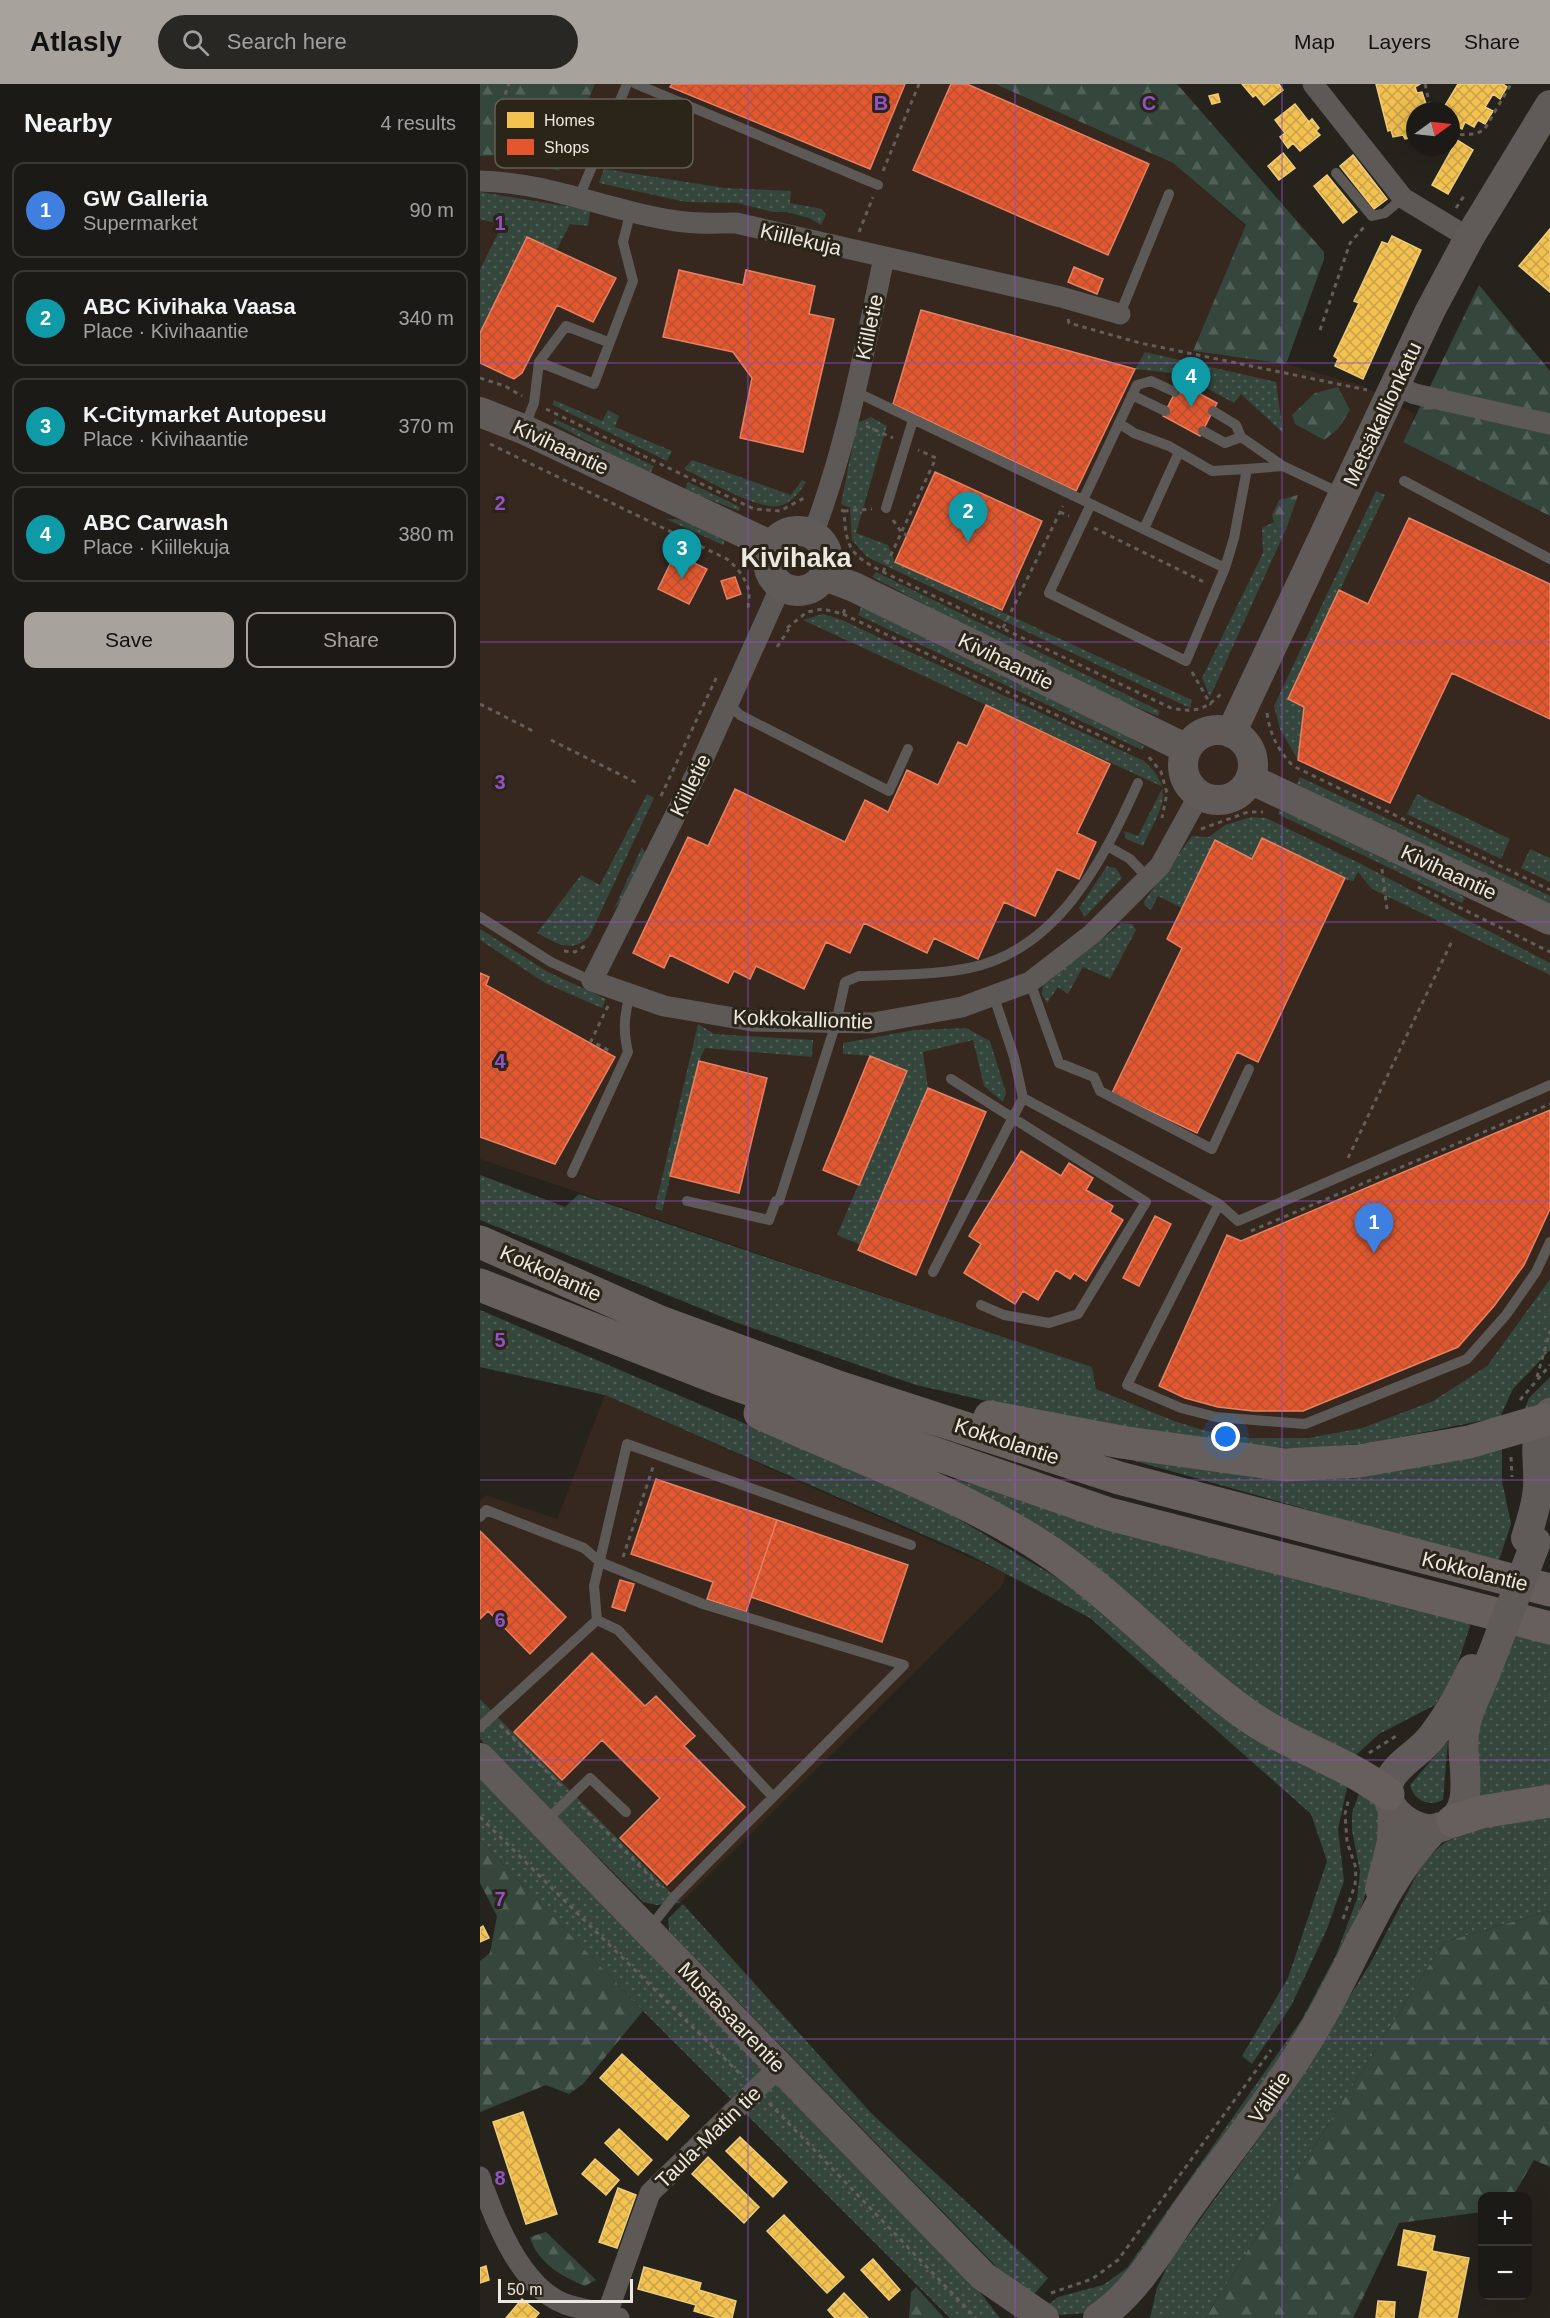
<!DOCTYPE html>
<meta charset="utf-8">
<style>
body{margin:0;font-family:Arial,sans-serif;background:#292723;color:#f1f3f6}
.controls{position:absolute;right:18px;bottom:18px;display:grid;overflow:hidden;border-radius:12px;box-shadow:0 6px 24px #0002}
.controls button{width:54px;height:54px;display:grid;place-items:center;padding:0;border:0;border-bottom:2px solid #3a3835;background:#1c1a16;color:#f1f3f6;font:30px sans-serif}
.compass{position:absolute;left:926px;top:18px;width:54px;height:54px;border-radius:50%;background:#1c1a16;box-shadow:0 6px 24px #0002;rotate:75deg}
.scale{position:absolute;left:18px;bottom:15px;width:135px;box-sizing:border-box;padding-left:6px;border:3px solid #ece8e0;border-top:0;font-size:16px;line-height:21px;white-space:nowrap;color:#ece8e0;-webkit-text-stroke:4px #2a2419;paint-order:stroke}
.you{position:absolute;left:746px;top:1353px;width:21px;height:21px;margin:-15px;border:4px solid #fff;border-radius:50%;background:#1a73e8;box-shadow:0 0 0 9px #1a73e833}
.badge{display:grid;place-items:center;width:39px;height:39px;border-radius:50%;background:#a7a39c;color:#fff;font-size:20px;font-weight:700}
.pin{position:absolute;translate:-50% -50px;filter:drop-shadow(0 2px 3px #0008)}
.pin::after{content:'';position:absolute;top:32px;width:21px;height:18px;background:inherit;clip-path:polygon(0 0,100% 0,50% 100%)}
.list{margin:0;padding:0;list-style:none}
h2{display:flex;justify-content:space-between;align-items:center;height:78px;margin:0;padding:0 24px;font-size:26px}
h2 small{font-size:20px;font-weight:400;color:#a0a1a1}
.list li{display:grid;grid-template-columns:39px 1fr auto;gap:18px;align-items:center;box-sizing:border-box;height:96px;margin:0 12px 12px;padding:0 12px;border:2px solid #3a3835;border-radius:12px}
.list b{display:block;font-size:22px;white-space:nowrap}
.list p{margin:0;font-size:20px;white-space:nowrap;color:#a0a1a1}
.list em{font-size:20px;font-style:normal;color:#a0a1a1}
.actions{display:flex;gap:12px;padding:18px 24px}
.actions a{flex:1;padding:14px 0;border:2px solid #a7a39c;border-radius:12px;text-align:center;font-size:21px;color:#a7a39c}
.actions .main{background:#a7a39c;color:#111}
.icon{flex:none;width:33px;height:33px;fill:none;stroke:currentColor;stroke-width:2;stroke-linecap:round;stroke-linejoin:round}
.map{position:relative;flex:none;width:1070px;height:2234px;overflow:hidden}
header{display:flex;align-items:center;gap:36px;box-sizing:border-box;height:84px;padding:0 30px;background:#a7a39c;color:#111}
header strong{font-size:28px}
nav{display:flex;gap:33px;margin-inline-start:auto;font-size:21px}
.search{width:420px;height:54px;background:#292723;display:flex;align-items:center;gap:15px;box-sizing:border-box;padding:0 21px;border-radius:33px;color:#a0a1a1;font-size:22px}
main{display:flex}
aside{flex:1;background:#1c1a16}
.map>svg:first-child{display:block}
.commercial{fill:#36271f}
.grass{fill:url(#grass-dots)}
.forest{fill:url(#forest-firs)}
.homes{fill:url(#homes-cross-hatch);stroke:#f0cd7a;stroke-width:1.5}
.shops{fill:url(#shops-cross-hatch);stroke:#e68263;stroke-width:1.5}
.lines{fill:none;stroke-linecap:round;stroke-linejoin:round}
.path{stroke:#625e5a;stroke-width:3;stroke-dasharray:4.5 4.5;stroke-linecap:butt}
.lane{stroke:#5d5957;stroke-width:10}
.street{stroke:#5d5957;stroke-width:21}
.secondary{stroke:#605a58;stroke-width:30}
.highway{stroke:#665f5c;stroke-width:33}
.secondary-bridge{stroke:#605a58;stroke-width:30}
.grid{fill:none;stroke:#9252c6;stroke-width:1.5;stroke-opacity:0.55}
.labels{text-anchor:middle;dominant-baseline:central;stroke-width:6;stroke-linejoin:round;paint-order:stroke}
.street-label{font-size:21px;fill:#ece8e0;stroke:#2a2419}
.district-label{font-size:27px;font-weight:bold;fill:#ece8e0;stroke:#2a2419}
.key{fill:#2a2419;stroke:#645f55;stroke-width:1.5}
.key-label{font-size:16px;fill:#ece8e0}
.grid-label{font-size:20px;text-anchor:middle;font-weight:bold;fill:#9252c6;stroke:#2a2419;stroke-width:6;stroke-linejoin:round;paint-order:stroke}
</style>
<header>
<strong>Atlasly</strong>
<div class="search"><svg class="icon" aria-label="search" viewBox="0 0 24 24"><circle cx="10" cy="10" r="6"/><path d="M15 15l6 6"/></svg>Search here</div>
<nav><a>Map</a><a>Layers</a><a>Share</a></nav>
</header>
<main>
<aside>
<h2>Nearby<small>4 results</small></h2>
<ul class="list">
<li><span class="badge" style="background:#3f7fe0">1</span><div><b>GW Galleria</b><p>Supermarket</p></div><em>90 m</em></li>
<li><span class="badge" style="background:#0f9aa8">2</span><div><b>ABC Kivihaka Vaasa</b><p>Place · Kivihaantie</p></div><em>340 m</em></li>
<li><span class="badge" style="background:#0f9aa8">3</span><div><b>K-Citymarket Autopesu</b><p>Place · Kivihaantie</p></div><em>370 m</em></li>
<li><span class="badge" style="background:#0f9aa8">4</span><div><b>ABC Carwash</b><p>Place · Kiillekuja</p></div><em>380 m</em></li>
</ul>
<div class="actions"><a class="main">Save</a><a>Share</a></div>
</aside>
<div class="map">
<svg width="1070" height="2234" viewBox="0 0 1070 2234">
<defs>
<pattern id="grass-dots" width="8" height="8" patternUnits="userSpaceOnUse" patternTransform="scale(1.5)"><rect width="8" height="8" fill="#35463c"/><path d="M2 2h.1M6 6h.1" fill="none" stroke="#526158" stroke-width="1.8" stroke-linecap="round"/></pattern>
<pattern id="forest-firs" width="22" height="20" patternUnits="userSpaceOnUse" patternTransform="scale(1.5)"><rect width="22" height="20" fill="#35463c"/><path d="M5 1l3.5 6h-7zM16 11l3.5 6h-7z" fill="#526158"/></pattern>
<pattern id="homes-cross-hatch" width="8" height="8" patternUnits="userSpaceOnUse" patternTransform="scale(1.5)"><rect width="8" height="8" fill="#f2c14e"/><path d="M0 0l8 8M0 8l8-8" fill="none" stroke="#c7a24b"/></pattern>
<pattern id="shops-cross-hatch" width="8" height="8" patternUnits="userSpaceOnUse" patternTransform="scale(1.5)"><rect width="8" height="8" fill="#e4572e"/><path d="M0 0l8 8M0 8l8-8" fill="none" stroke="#b55234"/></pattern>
</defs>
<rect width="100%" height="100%" fill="#26231d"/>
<!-- commercial -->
<path class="commercial" d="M115,0H515L693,79L766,142L713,267L806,280L883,302L935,330L923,358L1070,432V1195L1007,1282L953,1317L882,1344L828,1354H770L733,1349L694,1337L616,1305L612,1283L0,1075V72L23,71L79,87Z
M125,1311L527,1490L521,1503L201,1819L0,1615V1417L6,1411L77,1435Z"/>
<!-- grass -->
<path class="grass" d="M124,85L245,104L311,107L310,119L342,125L346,131L341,141L329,134L307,128H293L257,119L206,118L119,99Z
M0,108L110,126L108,142L90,140L76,167L0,249V186L22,141L0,135Z
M665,268L796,298L803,349L761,310L754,319L700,290L655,285Z
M74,316L122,337L128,326L139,332L135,343L192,367L187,377L73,321Z
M391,333L407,342L376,449L408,461L415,478L712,616L710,624L387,473L372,456L370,424L361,420L377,339Z
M75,335L174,382L170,390L73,339Z
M212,376L311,411L322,396L326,398C319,409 312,419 299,422C276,426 226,395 204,385Z
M208,398L260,423L259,427L205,406Z
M896,407L905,411L808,615L824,623L818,676L800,645L794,622Z
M186,435L205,436L245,457L243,461Z
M794,438L796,446L807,443L730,613L722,594L783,469L782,444Z
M396,488L680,627L678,632C580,593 486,542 392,493Z
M381,523L405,531L627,641L664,662L662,666L378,531Z
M343,530L362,536L664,677C698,707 679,727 663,762L646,755L644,747L658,752L683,703L323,536Z
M820,693L1070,812V824L817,700Z
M167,710L174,714L109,853C92,870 76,859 57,849L101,791L120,801Z
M937,710L1030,755L1021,775L927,730Z
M801,723L951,791L985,814L982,819L798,730Z
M771,733L786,734L881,780L1070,879V891L892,805L878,788L873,797L772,775L735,756L702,824L678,812L671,826L665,822L664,817L712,752L729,753L745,741Z
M162,763L166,770L149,807L134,825Z
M1050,765L1070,774V798L1041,784Z
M627,782L636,784L642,794L605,833L599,824Z
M641,839L652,840L656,846L630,895L603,883L588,910L578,903L567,919L562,911L563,899L614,862Z
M0,845L68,888L126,915L122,924L65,899L0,856Z
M218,940L234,950L333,956L332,973L225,964L219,977L182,1127L175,1124Z
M486,944L510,957L526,1009L523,1018L504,1002L493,956L443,968L448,1004L381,1161L357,1151L426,988L390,972L363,970V959L435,946Z
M0,1091L85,1123L99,1110L612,1283L616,1305L694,1337L733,1349L770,1354H828L882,1344L953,1317L1007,1282L1070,1195V1266L1033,1305L1020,1333L890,1359L822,1365L719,1358L582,1334L436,1301L255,1238L0,1136Z
M0,1226L455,1421L628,1524L868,1699L858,1745L864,1797L847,1845L811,1922L772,1980L762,1972L808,1894L847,1777L831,1730L610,1534L492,1472L125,1311L0,1283Z
M1070,1293V1319L1044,1327L1049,1314Z
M1022,1363V1397L1031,1440L1018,1479L623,1368Z
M427,1382L991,1539L974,1591L955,1621L899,1650L876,1671L777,1624Z
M1032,1548L1070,1557V1704L999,1714L994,1661L1003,1611Z
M0,1615L201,1819L176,1821L163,1818L0,1655Z
M968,1657L963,1716C949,1723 934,1717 930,1701Z
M0,1693L499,2207L520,2234H470L163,1927L0,1756Z
M881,1704L893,1714L899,1728L898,1767L883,1818L860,1875L827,1936L649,2190L607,2229L581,2231L564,2224L578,2213L623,2201L647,2184L822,1935L856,1871L877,1815L880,1788L872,1746V1729Z
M1070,1727V1827L964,1858L725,2234H670L677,2204L690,2177L792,2036L890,1880L944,1777L964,1759L998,1742Z
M203,1820L391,2029L568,2194L549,2216L189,1847L188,1835Z"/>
<!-- forest -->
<path class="forest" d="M0,0H115L79,87L23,71L0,72Z
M515,0H697L844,168V175L806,280L713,267L766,141L693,79Z
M999,201L1070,287V432L923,358Z
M858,303L870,326L858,345L844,356L815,340L812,331L835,309Z
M818,411L807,443L796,446L792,431L799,416Z
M0,1756L163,1927L103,2000L89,2010L66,2001L0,2028V1877L10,1869L17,1832L0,1799Z
M1070,1827V2083L1054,2076L1033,2112H1002V2128L919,2139L873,2234H725L964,1858Z
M66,2148L116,2196L105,2202C83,2193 57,2179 50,2153Z
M436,2203L464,2234H429L431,2208Z"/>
<!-- homes -->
<path class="homes" d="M762,0H799L803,6L784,21L776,11L773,13Z
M896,0H940L935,3L937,9L942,8L946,20L940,21L941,27H935V53L925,55L923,51L913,53L911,46L908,47Z
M978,0H1023L1027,3L1020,15L1013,10L1005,23L1013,27L1005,40L998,36L994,43L985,38L982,45L971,39V27L963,25Z
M738,10L740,18L732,20L729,12Z
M815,20L829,38L832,35L839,44L836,47L840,51L820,67L813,59L808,64L800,53L805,49L795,36Z
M977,56L993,66L968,110L952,101Z
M803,69L815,84L799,96L788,82Z
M873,71L907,115L894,125L860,82Z
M847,91L877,128L863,139L834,102Z
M1070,145V208L1039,182Z
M912,152L941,166L883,295L855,282L858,275L854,272L879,219L874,217L902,158L908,160Z
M3,1842L9,1854L0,1858V1844Z
M142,1970L209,2032L187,2056L120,1994Z
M43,2028L77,2130L46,2140L13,2038Z
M139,2045L172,2076L158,2091L125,2059Z
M260,2053L307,2098L293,2113L246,2067Z
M228,2073L279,2123L264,2139L212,2090Z
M115,2075L139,2096L126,2111L102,2090Z
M138,2104L156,2111L137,2164L119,2158Z
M304,2131L364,2193L347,2209L287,2147Z
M924,2146L955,2152L952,2167L989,2174L977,2234H939L948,2187L918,2181Z
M393,2175L420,2206L409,2216L381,2186Z
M6,2182L9,2196L0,2199V2184Z
M164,2183L221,2199L219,2206L256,2217L252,2234H238L214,2227L216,2221L158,2205Z
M364,2209L388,2234H355L348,2226Z
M42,2215L59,2229L55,2234H26Z
M898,2217L915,2218L914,2234H896Z"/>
<!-- shops -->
<path class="shops" d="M192,0H425L390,85L190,3Z
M471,0H487L669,80L628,171L433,86Z
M47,153L136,194L113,238L77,221L42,289L34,295L0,279V249Z
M594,183L623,195L617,210L588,198Z
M199,186L263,201L266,186L335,202L329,230L354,235L323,368L260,354L272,294L253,268L183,253Z
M441,226L655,285L596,407L413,320Z
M700,299L737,319L720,352L683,332Z
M455,388L562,437L522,526L415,478Z
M929,434L1070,500V635L972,589L910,719L818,676L824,623L808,615L859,506L888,520Z
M195,470L227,485L209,520L178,505Z
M255,493L261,510L247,515L241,497Z
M506,621L630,680L597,749L616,758L599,795L577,785L555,832L524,818L498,875L454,854L447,869L384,839L370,869L346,858L324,905L276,882L270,895L254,887L248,899L190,871L184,884L153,869L208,753L228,762L255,705L365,758L385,716L408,728L427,686L458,701L478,658L487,662Z
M782,754L865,794L778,978L757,968L717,1049L632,1009L702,864L687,855L735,756L772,775Z
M0,889L9,893L6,901L135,973L75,1080L0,1053Z
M390,972L427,987L379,1101L343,1086Z
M219,977L287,994L259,1109L190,1092Z
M448,1004L506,1028L436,1191L378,1166Z
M1070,1026V1125L1044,1181L1014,1222L978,1263L823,1327H773L738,1323L705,1314L679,1302L747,1151L761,1157Z
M541,1067L581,1092L589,1079L613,1094L606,1106L633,1122L630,1128L643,1136L606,1197L594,1189L590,1195L576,1186L558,1216L543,1207L535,1220L484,1189L501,1160L489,1152Z
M675,1132L691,1140L659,1202L643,1194Z
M176,1395L297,1436L266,1528L227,1515L233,1498L151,1470Z
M297,1436L428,1481L402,1558L271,1513Z
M0,1447L86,1533L50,1570L8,1527L0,1535Z
M140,1496L154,1500L145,1527L132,1523Z
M112,1569L165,1622L176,1612L215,1652L204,1662L265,1723L187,1801L140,1754L180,1714L122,1656L82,1696L34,1648Z"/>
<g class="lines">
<!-- path -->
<path class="path" d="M945,0L951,27
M971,51L995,50L1004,46L1031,0
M21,81C13,47 17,32 29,0
M403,87L439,0
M976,124L986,109
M379,148L393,113
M588,235L589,239L660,259L887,306
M840,246L870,159L884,143
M0,294L25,302L42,312
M66,325L274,425L300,427L326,413
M386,342L413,354
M10,360L247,475C257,483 266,495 269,507C270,514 267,521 269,526
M361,426L364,427C366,464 370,471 403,488L691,624C716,629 725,626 743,608
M364,427L392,425
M580,428L589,432
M413,436L422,449L427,451
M614,444L724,498
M403,488L456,374L438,366
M363,530L650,666
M307,544L327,528L343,525L363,530L365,525
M523,544L583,422
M297,563L309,545
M712,588L731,621
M0,620L55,648
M787,629C790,651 798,666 813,682L1070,806
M71,656L157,699
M669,673L681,688L687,709L682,734
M181,712L238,590
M721,745L768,728H783
M902,785L907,825
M938,803L1070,868
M84,867L95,868L108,860
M128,922L111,957L132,968
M868,1074L972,857
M771,1147L1070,1020
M1057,1293L1070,1247
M1040,1316L1070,1281
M1031,1373L1032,1393
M143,1473L173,1383
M20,1641L81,1702
M889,1669L916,1652
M101,1722L182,1805
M0,1733L263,1993
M863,1835L875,1801L876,1784L867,1758L865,1730L869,1714
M289,2019L496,2234
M571,2209L612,2195L638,2176L791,1966"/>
<!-- lane -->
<path class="lane" d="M156,0L398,101
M856,89L892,132L905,129L923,114
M99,113L147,0
M640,230L689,110
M59,278L114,300L153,197L143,158L151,126
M376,308L611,420L569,509L706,577L745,484
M652,311L685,327
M733,327L756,341L761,353
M640,340L654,349L689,362L732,387L767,385
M44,344L54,319L59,278L86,242L128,258
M723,347L745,359L761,353L803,382
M924,397L1070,475
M603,416L657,301L671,297L695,308
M611,420L745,484L754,454L767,385L803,382L862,410
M406,424L433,336
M664,445L699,368
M249,620L260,631L409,707L428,665
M629,763L650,775L668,794
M0,833L71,878L112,897
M550,898L579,979L614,993L620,1007L732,1065L769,985
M471,995L666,1118L598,1230L569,1239L524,1231L501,1221
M543,1014L739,1120L758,1137L1070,1001
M92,1089L148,968C143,947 144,931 150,911
M207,1117L289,1136L296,1117H299L356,939L365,898L379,892C415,891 454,891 489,884C579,866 624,774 658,699
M739,1120L647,1301L701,1324L736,1333L825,1340L987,1275L1026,1231L1056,1188L1070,1158
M453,1188L543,1014L534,973L514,913
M0,1433L6,1426L104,1464L120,1478L223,1520L424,1581L194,1813L168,1846
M117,1536L138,1546L292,1712
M0,1643L117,1536L114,1502L147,1360L431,1461
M64,1739L110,1694L146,1728"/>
<!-- street -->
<path class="street" d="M833,0L923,114L989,154
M0,97C70,98 136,130 205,138C221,140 239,139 256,139L581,213L640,230
M916,302L935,310L1070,340
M333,450C367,361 384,267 404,174
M301,502L219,684L112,897L184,922L272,937L393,939L482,923L550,898L612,850L680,782L719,711
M0,2093C14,2135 40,2203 85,2220C103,2226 122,2228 139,2234
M127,2230L170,2109L300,1982"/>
<!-- secondary -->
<path class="secondary" d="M0,328L43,345L292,462
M288 477a30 30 0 1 1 60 0a30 30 0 1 1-60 0Z
M345,492L374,503L707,665
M703 681a35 35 0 1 1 70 0a35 35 0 1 1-70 0Z
M751,649L950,227L989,154L1070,21
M770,695L1070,836
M1046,1454C1051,1437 1057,1421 1058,1403C1060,1377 1050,1349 1070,1329
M992,1585C980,1610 968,1633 950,1655C939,1669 915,1681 909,1698C901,1722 926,1742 947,1745C953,1746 958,1744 964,1742C999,1727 980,1678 984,1650C986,1629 997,1610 1005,1590
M0,1674L503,2192L564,2234
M900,1805L912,1758L913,1726
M618,2234C657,2208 681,2163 707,2126C750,2065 798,2008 835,1944C874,1879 900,1801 953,1746"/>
<!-- highway -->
<path class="highway" d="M0,1158L180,1238L358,1303L639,1394L1070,1506
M0,1201L240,1295L629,1430L1070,1544
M280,1329C374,1372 489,1412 574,1471C643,1519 700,1584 770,1633C813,1663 865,1677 908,1710
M510,1333L641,1358L805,1381L879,1377L989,1358L1064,1336
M973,1737L1001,1728L1070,1717"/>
<!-- secondary-bridge -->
<path class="secondary-bridge" d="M1005,1590L1056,1458"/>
</g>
<!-- grid -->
<path class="grid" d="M268,0V2234M535,0V2234M802,0V2234M0,279H1070M0,558H1070M0,838H1070M0,1117H1070M0,1396H1070M0,1676H1070M0,1955H1070"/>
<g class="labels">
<!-- street labels -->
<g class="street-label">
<text transform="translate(321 155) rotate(13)">Kiillekuja</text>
<text transform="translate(389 243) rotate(-78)">Kiilletie</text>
<text transform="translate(902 330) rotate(-65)">Metsäkallionkatu</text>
<text transform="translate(81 363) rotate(25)">Kivihaantie</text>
<text transform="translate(526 577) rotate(26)">Kivihaantie</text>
<text transform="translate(210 701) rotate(-64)">Kiilletie</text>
<text transform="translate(969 788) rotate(25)">Kivihaantie</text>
<text transform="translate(323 935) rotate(2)">Kokkokalliontie</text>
<text transform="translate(71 1189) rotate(24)">Kokkolantie</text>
<text transform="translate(527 1357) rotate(18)">Kokkolantie</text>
<text transform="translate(995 1487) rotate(14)">Kokkolantie</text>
<text transform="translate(252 1933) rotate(46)">Mustasaarentie</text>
<text transform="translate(789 2013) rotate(-56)">Välitie</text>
<text transform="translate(228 2053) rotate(-44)">Taula-Matin tie</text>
</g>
<!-- district labels -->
<g class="district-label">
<text x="316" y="474">Kivihaka</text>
</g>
</g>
<!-- legend -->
<rect x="15" y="15" width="198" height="69" rx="9" class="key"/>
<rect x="27" y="28" width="27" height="16" fill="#f2c14e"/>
<rect x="27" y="55" width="27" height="16" fill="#e4572e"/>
<g class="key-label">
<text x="64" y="42">Homes</text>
<text x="64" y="69">Shops</text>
</g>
<g class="grid-label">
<text x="401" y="26">B</text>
<text x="669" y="26">C</text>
<text x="20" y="146">1</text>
<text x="20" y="426">2</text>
<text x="20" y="705">3</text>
<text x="20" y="984">4</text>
<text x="20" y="1263">5</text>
<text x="20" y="1543">6</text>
<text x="20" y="1822">7</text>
<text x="20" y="2101">8</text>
</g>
</svg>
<div class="controls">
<button>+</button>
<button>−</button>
</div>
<svg class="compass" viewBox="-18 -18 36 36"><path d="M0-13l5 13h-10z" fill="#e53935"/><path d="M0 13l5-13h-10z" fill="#a0a1a1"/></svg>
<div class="scale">50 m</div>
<div class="you"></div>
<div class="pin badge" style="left:894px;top:1169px;background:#3f7fe0">1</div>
<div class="pin badge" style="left:488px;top:458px;background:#0f9aa8">2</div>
<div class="pin badge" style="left:202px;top:495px;background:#0f9aa8">3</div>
<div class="pin badge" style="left:711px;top:323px;background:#0f9aa8">4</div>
</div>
</main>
